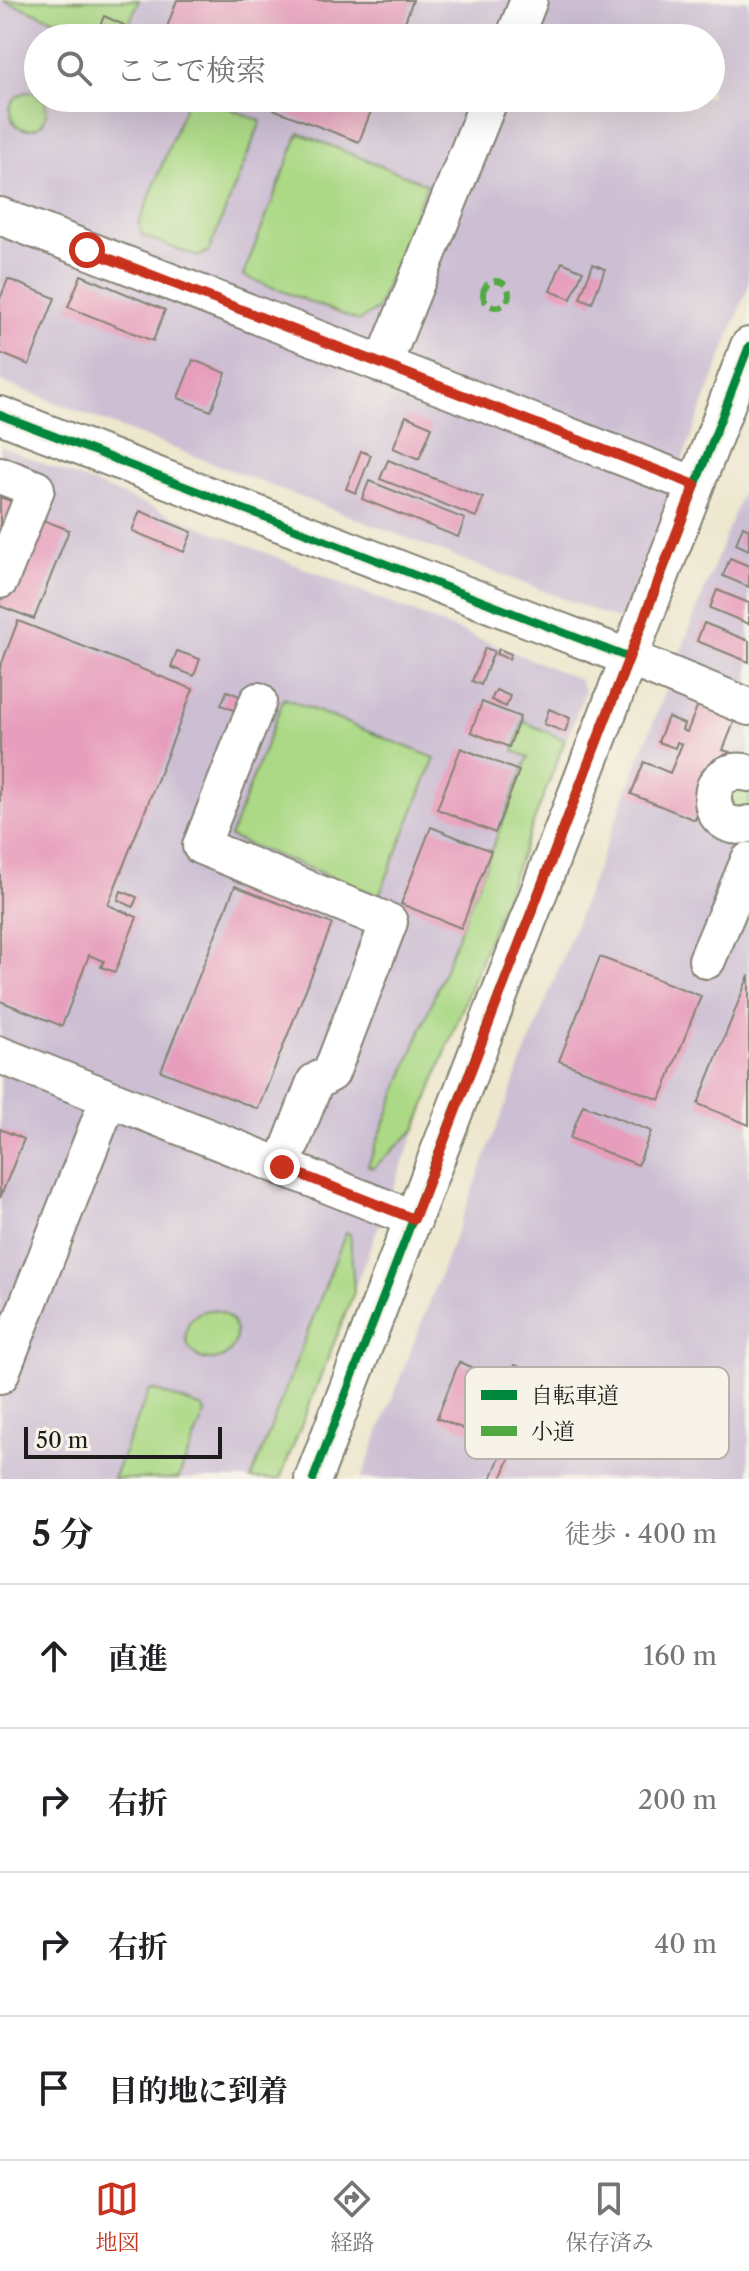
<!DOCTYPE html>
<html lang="ja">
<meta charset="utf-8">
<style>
body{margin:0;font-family:"Libre Caslon Text","Noto Serif JP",serif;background:#f2f2f2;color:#202124}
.scale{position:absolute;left:24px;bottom:20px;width:198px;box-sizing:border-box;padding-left:8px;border:4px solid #1c1c1c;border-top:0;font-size:22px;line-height:28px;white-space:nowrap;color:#1c1c1c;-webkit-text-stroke:6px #f7f3e8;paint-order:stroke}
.stop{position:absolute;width:24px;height:24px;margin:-18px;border:6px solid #c8321e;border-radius:50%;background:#fff}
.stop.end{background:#c8321e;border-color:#fff;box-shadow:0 2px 8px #0008}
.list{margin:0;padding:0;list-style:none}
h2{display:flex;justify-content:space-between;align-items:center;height:104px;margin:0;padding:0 32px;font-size:34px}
h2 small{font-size:26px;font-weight:400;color:#757577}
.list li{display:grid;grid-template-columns:52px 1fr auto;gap:24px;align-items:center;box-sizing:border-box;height:144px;padding:0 32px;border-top:2px solid #e0e0e0}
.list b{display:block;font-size:30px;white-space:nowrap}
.list em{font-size:26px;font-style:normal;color:#757577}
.icon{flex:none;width:44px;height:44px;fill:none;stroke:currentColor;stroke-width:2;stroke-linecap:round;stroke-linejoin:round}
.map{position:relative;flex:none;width:749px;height:1479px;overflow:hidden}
.search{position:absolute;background:#fff;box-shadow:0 8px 32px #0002;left:24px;right:24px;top:24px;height:88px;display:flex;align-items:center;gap:20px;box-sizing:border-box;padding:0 28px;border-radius:44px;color:#757577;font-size:30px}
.sheet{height:680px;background:#fff}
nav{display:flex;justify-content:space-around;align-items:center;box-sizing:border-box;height:112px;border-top:2px solid #e0e0e0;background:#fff;font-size:22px;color:#757577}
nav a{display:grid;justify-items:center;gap:4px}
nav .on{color:#c8321e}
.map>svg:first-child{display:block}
.industrial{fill:#ccbed3;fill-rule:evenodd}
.green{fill:#acd986;stroke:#647a51;stroke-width:2}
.building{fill:#e79ebc}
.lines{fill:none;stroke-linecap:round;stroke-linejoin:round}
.minor-casing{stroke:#848274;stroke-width:40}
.minor{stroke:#fff;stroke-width:36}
.quiet{stroke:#52a943;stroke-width:6;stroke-dasharray:12 6;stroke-linecap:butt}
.cycleway-casing{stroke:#f7f3e8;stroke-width:13}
.cycleway{stroke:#00873e;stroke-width:8}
.route{stroke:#c8321e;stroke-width:10}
.key{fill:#f7f3e8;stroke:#b5b2ab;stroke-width:2}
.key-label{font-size:22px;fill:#1c1c1c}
</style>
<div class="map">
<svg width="749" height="1479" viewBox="0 0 749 1479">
<rect width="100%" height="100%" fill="#f7f3e8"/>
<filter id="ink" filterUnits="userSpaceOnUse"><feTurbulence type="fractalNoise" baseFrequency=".0125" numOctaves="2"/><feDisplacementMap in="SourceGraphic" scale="16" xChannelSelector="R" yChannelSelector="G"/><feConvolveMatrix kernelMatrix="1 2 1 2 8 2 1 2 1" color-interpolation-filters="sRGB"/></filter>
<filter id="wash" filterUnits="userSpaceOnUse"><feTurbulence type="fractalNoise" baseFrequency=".006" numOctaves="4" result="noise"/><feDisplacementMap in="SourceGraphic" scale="32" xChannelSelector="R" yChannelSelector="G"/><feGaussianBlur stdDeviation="1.8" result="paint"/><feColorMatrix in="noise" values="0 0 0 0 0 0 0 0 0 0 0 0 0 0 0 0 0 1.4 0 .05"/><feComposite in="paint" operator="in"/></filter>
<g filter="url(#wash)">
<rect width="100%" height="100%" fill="#ede7cd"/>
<!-- industrial -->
<path class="industrial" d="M0,0H749V285L621,621L0,381ZM38,38H711V98H38Z
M0,446L579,679L585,691L281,1479H0Z
M749,475V1479H361Z"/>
<!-- green -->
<path class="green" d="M2,0H139L123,38H104Z
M26,92L38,93V98L44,99C58,134 10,140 10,110C11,99 18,95 26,92Z
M188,98H203L261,121L209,251L198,257L143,236L139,224Z
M299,133L427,184L377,309L359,321L243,276Z
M284,698L435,758L379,896L230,837Z
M523,721L565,740L416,1129L373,1168L368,1166L377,1142L528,757L514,751Z
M749,786V809L739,813L724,792Z
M346,1232L350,1234L354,1292L280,1479H251Z
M186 1335a25 25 0 1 1 50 0a25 25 0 1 1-50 0Z
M154,1390L203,1408L205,1413L178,1479H113L149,1391Z"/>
<g id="blocks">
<!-- building -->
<path class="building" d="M177,0H413L399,38H163Z
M104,16L124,25L118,38L98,30Z
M244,98H376L359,142Z
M562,262L583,271L571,299L550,291Z
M593,264L605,269L592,303L580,298Z
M81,275L165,310L153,341L68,307Z
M8,279L55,298L29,365L0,353V299Z
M193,360L226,373L211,411L178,398Z
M406,416L432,427L419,459L393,448Z
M361,451L371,455L356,493L346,489Z
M388,460L483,498L476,517L380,479Z
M369,481L465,519L458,537L362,499Z
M0,497L16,503L0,545Z
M140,511L192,532L184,552L132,531Z
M30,515L69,530L34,619L0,606V592Z
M743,526L749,529V550L736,544Z
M730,558L749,566V587L723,576Z
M717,590L749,603V624L710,608Z
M18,621L193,689L108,905L137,917L115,972L101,967L104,961L89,955L62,1026L0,1001V668Z
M704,623L749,641V662L697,641Z
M485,648L494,651L481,685L472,681Z
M499,649L511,654L509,659L496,654Z
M177,651L200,659L194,676L171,667Z
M496,690L510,696L506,707L491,700Z
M227,691L247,699L241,713L221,705Z
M482,702L520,717L509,747L471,732Z
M699,702L736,717L723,750L736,754L717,767L695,820L631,794L644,762L670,773L682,744L677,742L675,748L658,742L668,717L684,724L682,730L687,732Z
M549,709L570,718L565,732L544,724Z
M461,748L519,771L495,833L437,809Z
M431,827L491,851L461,928L401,904Z
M235,886L332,924L258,1109L161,1071Z
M121,891L137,897L133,907L118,900Z
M600,957L701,996L660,1100L559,1061Z
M749,975V1125L698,1104Z
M583,1105L651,1131L638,1165L570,1138Z
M0,1129L24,1139L0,1198Z
M459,1362L505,1382L483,1437L437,1418Z
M515,1365L523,1368L516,1386L508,1382Z
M501,1454L510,1457L501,1479H491Z"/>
</g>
</g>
<g filter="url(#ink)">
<use href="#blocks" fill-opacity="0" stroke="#848274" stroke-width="2"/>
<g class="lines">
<defs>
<path id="minor" d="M514,38L529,0
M0,216L695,485
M383,365L490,98
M0,415L627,657L749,707
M0,475L36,489L0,580
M258,701L201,846L389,922L331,1073L315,1082L282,1167
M749,773C700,761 702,837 749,824
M707,960L749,861
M0,1055L414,1219
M0,1375L109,1098
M313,1479L749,346"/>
</defs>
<!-- minor casing -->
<use href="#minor" class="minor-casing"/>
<!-- minor -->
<use href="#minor" class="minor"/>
<!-- quiet -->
<path class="quiet" d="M483 294a13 13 0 1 1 26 0a13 13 0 1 1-26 0Z"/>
<defs>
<path id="cycleway" d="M0,415L627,657
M313,1479L749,346"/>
</defs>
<!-- cycleway casing -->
<use href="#cycleway" class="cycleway-casing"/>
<!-- cycleway -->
<use href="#cycleway" class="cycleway"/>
</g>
</g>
<g class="lines" filter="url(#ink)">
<!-- route -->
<path class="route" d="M87,250L695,485L414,1219L282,1167"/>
</g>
<!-- legend -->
<rect x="465" y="1367" width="264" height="92" rx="12" class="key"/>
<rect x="481" y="1390" width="36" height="10" fill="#00873e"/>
<rect x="481" y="1426" width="36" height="10" fill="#52a943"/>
<g class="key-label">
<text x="531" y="1403">自転車道</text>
<text x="531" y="1439">小道</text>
</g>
</svg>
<div class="scale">50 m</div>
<div class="stop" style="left:87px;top:250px"></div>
<div class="stop end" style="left:282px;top:1167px"></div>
<div class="search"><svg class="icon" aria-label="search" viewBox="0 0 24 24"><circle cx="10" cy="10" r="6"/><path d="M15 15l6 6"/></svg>ここで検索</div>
</div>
<section class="sheet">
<h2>5 分<small>徒歩 · 400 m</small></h2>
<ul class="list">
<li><svg class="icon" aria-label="ahead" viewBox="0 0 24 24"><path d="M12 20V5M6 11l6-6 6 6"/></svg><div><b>直進</b></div><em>160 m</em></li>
<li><svg class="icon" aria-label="right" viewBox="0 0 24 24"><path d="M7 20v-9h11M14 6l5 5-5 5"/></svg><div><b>右折</b></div><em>200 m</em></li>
<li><svg class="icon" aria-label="right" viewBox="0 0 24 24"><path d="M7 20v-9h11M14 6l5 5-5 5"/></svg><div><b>右折</b></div><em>40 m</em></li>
<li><svg class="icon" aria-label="arrive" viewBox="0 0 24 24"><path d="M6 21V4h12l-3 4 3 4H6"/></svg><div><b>目的地に到着</b></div></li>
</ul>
</section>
<nav>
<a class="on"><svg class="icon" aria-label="map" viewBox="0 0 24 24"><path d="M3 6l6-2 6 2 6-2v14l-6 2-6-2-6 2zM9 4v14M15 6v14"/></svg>地図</a>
<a><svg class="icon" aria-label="directions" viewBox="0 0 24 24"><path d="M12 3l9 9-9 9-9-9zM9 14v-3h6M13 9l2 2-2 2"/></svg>経路</a>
<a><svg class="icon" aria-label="saved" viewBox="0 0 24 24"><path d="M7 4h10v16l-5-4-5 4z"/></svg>保存済み</a>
</nav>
